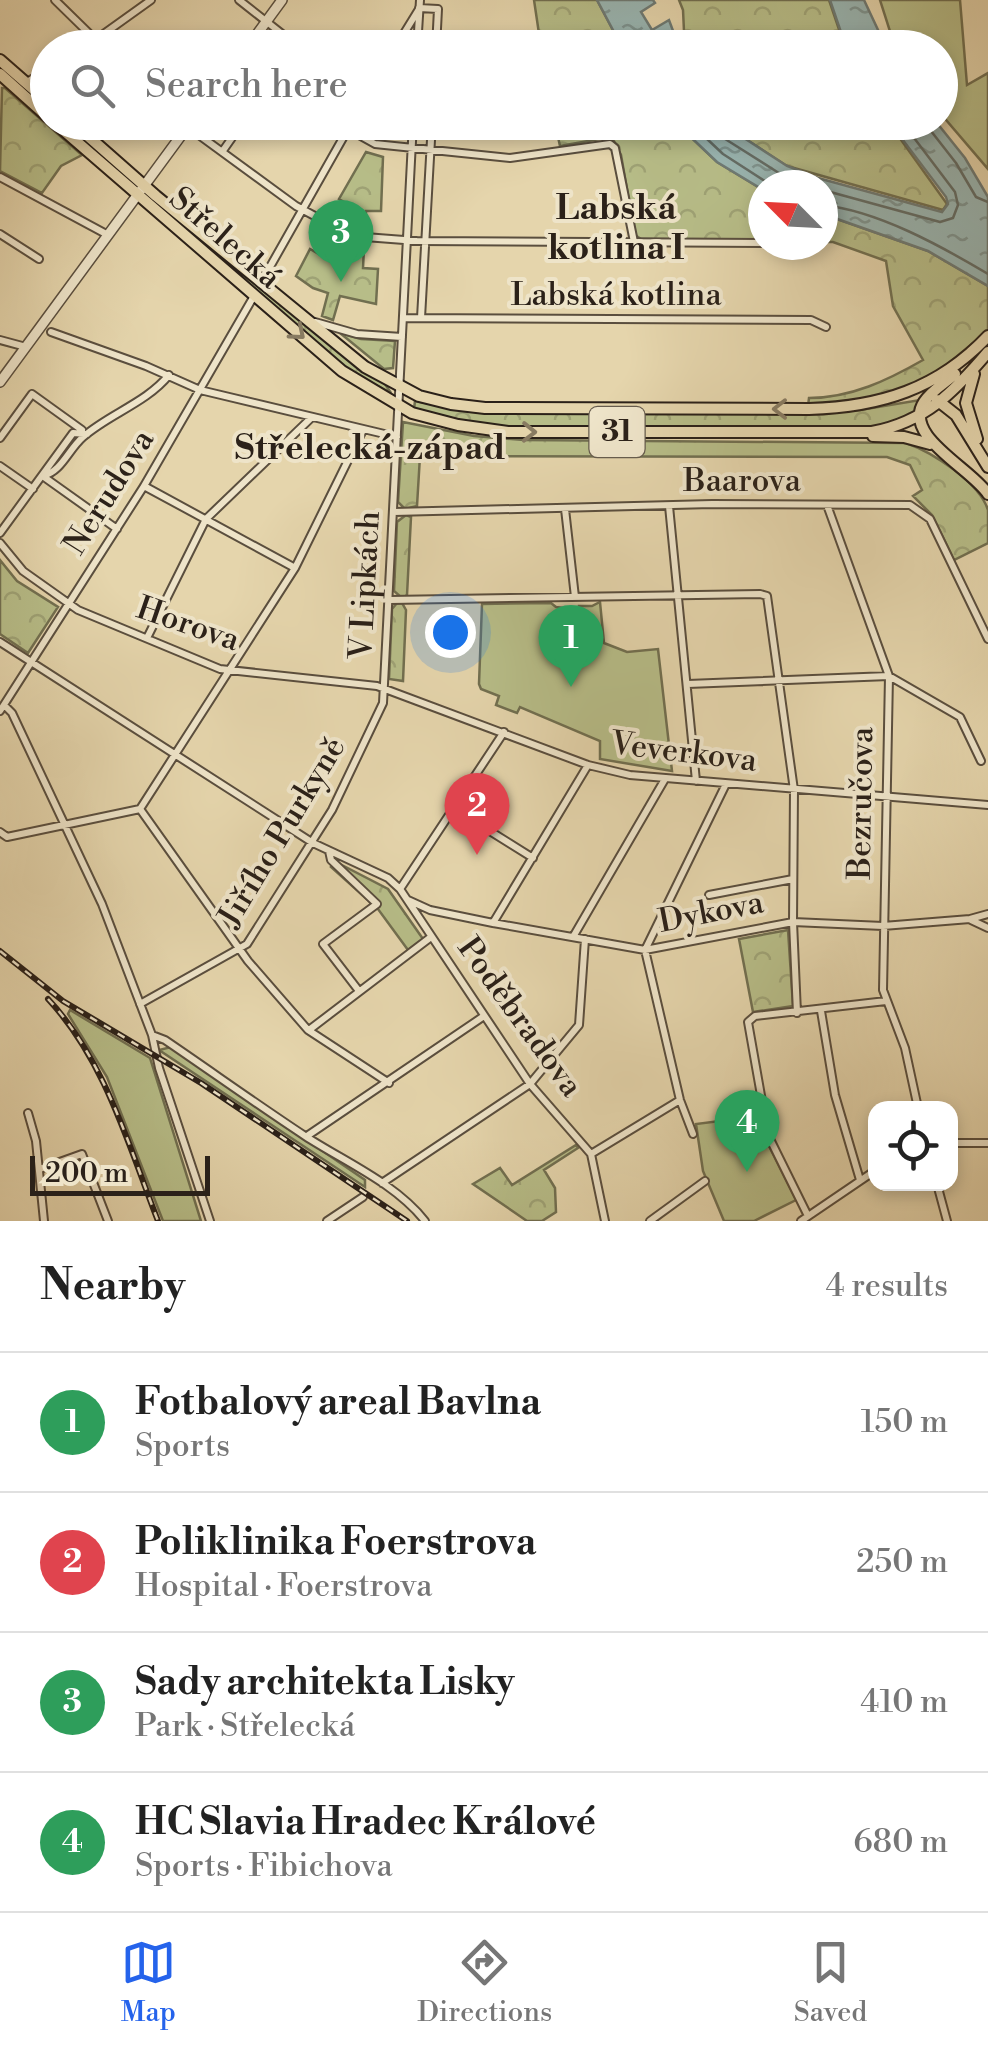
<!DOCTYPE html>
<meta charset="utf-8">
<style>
body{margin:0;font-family:"Libre Bodoni",serif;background:#f6f6f6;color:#222}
.controls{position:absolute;right:30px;bottom:30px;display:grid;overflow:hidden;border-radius:20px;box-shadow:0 5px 15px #0003}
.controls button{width:90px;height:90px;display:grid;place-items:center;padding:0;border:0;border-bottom:2px solid #e0e0e0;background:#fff;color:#222;font:50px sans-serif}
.compass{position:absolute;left:748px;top:170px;width:90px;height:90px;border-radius:50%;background:#fff;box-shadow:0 5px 15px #0003;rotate:294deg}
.scale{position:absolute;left:30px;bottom:25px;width:180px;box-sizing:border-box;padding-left:10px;border:5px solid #2b2119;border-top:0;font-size:28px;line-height:35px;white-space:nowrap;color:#2b2119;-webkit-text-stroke:8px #eee4c9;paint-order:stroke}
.you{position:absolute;left:450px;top:632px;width:35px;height:35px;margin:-25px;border:8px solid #fff;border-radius:50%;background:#1a73e8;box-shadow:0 0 0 15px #1a73e833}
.badge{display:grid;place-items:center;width:65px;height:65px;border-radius:50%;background:#2563eb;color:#fff;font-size:32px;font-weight:700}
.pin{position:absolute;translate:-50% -82px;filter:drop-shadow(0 2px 5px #0008)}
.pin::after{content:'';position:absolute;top:52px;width:35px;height:30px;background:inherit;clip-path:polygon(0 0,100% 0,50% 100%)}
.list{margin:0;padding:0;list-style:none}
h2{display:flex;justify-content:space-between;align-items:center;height:130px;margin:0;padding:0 40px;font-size:42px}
h2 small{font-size:32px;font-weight:400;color:#767676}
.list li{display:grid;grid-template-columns:65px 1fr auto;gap:30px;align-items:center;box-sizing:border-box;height:140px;padding:0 40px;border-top:2px solid #e0e0e0}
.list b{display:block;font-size:38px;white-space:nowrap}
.list p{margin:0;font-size:32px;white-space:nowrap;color:#767676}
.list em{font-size:32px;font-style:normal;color:#767676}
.icon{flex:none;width:55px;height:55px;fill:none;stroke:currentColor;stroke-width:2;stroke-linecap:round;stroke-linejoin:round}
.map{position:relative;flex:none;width:988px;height:1221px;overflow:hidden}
.search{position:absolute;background:#fff;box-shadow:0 5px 15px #0003;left:30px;right:30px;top:30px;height:110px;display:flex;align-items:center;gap:25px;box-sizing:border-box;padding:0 35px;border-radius:55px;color:#767676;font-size:38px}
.sheet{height:690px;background:#fff}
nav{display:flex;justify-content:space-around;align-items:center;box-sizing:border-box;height:140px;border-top:2px solid #e0e0e0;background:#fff;font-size:28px;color:#767676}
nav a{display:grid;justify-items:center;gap:5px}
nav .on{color:#2563eb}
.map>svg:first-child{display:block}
.green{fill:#b7bd88;stroke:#716f50;stroke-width:2.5}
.forest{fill:url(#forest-crowns);stroke:#716f50;stroke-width:2.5}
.water{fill:url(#water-ripples);stroke:#6d7a75;stroke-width:2.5}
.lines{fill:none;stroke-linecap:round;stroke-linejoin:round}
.shore{stroke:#626c66;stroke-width:2.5}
.minor-casing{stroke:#5a4e3e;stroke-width:10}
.tertiary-casing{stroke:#5a4e3e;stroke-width:12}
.primary-casing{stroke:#2b2119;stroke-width:14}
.minor{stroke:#eee4c9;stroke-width:6}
.tertiary{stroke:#eee4c9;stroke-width:9}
.primary{stroke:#e5d5ac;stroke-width:10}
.rail-casing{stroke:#2b2119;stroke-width:6}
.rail{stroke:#eee4c9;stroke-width:2.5;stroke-dasharray:8;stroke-linecap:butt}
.oneway{stroke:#887b62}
.labels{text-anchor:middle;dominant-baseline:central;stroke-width:8;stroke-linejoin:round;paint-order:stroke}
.shield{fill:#eee4c9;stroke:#665c4e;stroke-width:2.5}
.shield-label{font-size:30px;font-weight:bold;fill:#2b2119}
.street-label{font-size:32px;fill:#2b2119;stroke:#eee4c9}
.neighbourhood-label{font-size:35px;font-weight:bold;fill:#2b2119;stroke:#eee4c9}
</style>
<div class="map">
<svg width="988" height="1221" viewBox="0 0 988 1221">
<defs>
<pattern id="forest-crowns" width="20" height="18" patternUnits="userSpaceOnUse" patternTransform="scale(2.5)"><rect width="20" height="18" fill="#b7bd88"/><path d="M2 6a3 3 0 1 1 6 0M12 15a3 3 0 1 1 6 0" fill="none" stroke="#9ea275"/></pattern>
<pattern id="water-ripples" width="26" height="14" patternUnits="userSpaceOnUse" patternTransform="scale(2.5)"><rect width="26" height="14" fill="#99b6b3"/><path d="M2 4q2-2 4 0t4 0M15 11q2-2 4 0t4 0" fill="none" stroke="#7d9491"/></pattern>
</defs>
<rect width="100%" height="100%" fill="#e5d5ac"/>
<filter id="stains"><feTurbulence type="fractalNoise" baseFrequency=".002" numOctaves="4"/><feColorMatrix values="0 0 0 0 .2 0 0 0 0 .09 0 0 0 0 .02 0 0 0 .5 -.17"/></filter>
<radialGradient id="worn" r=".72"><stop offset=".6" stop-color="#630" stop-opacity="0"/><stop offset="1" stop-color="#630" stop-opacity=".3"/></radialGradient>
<!-- green -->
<path class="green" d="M880,0H960L967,85L988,73V169L941,114L940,48L895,47Z
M600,602L604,643L627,652L658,649L672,771L600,759V741L520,707L517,713L496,705L499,696L481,689L479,684L482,604L551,603L556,607L579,610V606H592Z
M70,1010L150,1058L201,1221H163L107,1077L68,1014Z
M171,1047L365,1180V1187L159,1050Z
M751,1117L756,1120L796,1200L754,1221H724L703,1171L696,1124Z"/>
<!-- forest -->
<path class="forest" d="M534,0H597L622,47H541Z
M679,0H829L845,47H681L677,35L684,31L683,10Z
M2,88H5L82,155L61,166L42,193L0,171Z
M555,123H676L717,162L763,190V241H644L635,235L621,155L614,141L605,138L560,146Z
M721,123H889L947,204L943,210L787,166Z
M366,152L383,157L381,211H366L365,231L342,224L352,207L339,199Z
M154,202L205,239L385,384L391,393L344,368Z
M823,214L928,251L988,286V331L929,379L880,398L808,406L809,398C851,398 888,380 923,360L893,306L886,261L833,242H823Z
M333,239L364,248L363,268L378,269L376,304L340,296L333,320L322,316L328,293L313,288L296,276L310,249L324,257Z
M340,333L361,339L395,341L393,368L384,369Z
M920,400L915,414L873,428H512L465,422L414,409L415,401L468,411L808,414L860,410Z
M403,422L474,436L524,440L906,443C932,452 979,482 988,510C988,519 988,534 988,543L954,560L932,515L913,496L922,490L910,465L887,457L420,456L417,506L405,509L398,502Z
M406,515L411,517L407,595L402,598L394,591L397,522Z
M0,560L17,581L58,607L28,653L0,634Z
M397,603H402L406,610L403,681L389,679L392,609Z
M336,862L388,889L423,939L408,950L378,909L331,867Z
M788,930L793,1006L753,1012L739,939Z
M576,1145L578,1148L544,1170L555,1188L556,1212L542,1221H527L473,1184L500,1168L512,1185Z"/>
<!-- water -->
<path class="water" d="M597,0H653L655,3L641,12L652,30L669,20L679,47H622Z
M830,0H864L886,47H846Z
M676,123H721L787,166L818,178L942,212L948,204L946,197L890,123H937L965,158L988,197V286L928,251L823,214V185H763V190L760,188L717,162Z"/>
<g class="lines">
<!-- shore -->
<path class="shore" d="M689,122L723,154L771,185
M714,122L715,130L722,137L782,175L807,185
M929,122L931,131L956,163L976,197L988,202
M823,190L940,222L953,218L958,205L955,192L902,122
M823,205C878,211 941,246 988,274"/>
<defs>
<path id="minor" d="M55,0L104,48
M239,0L300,48
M419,8L438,9L436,48
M84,48L151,0
M395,48L419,9
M417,48L420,0
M30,80L48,70
M188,127L296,206L352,236L417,241L763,243
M348,129L375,144L510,158L610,144L615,148L634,242
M222,152L243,122
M0,177L108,235
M0,234L39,259
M262,281L352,122
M403,318L811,320L826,327
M421,318L432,122
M315,322L357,334L402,337
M51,332L146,366L200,390L397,437
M0,340L26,347
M0,438L32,394L82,430
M0,466L33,489
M43,476C62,471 68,450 83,437C109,414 146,403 169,375
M44,477L117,529
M144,486L295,568
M827,505L889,676L883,990L905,1048L918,1108
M669,506L696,781
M565,509L575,597
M394,512L712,504L910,505L930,519L988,639
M0,533L73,433L87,434
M0,543L23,571L78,610L220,669L377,686L588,765L630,775L988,805
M390,600L760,594L767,596L794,790L793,922L797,1013
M147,638L206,519L310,419
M0,642L313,843L388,878L400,889L530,1084L591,1154L605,1221
M688,684L889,676L960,717L981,761
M4,705L12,713L102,904L152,1035L159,1068L210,1221
M0,711L144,486L254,296
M453,808L533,858
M140,809L248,961L308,1030L389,1083
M0,832L7,837L140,809L295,568L363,430
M329,851L331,860L377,904L323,944L359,991
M400,889L504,732
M709,895L793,879
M408,900L430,910L493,923L645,950L793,922L883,926L970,919L988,914
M971,920L988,928
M493,923L588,765
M573,937L665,779
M140,1004L247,944L332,810L383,703L413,122
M821,1011L835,1095L860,1180
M309,1030L431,937
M152,1035L165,1040C212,1072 258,1105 305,1136C345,1162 395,1183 425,1221
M28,1113L36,1141L44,1221
M693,1134L680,1100L645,950L726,784
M307,1136L484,1016
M950,1143H988
M591,1154L680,1100
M40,1169L82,1154L108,1221
M382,1183L530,1084L579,1025L585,939
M937,1184L947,1221
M808,1216L768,1135L748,1022L755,1016L886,1001
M327,1221L363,1197
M650,1221L705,1181
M801,1221L876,1170"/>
<path id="tertiary" d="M247,48L282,0
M0,382L191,122"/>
<path id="primary" d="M0,60L48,102
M0,74L48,117
M54,122L342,371L412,413L458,425L508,432H872C925,422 954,392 988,352
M72,122L156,196L365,367L419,396L451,404L485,408L809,409C880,407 938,389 988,336
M955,374C945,383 932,390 924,402C902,436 971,468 988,494
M974,374L966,403L977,439
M937,400L956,415L988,467
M873,436L904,437L930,444"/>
</defs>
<!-- minor casing -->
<use href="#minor" class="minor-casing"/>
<!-- tertiary casing -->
<use href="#tertiary" class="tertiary-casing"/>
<!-- primary casing -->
<use href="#primary" class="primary-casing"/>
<!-- minor -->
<use href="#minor" class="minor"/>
<!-- tertiary -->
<use href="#tertiary" class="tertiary"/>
<!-- primary -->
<use href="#primary" class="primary"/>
<defs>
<path id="rail" d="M0,951L63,1001L201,1083L407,1221
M48,999C105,1060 128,1144 158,1221"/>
</defs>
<!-- rail casing -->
<use href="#rail" class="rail-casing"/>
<!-- rail -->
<use href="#rail" class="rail"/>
</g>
<!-- one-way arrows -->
<defs><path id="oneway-chevron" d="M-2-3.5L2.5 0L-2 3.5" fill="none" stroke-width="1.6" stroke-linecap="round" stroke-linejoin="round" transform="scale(2.5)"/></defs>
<g class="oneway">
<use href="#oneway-chevron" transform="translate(298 333) rotate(40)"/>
<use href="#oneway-chevron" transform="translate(780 409) rotate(-180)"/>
<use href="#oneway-chevron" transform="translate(529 432) rotate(1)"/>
</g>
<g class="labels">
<!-- shield labels -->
<rect class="shield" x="589.5" y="407" width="55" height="50" rx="8"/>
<g class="shield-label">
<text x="617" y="432">31</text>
</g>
<!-- street labels -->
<g class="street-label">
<text transform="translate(225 238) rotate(41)">Střelecká</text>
<text x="616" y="295">Labská kotlina</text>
<text x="742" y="481">Baarova</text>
<text transform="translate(109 492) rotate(-58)">Nerudova</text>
<text transform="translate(365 585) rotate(-87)">V Lipkách</text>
<text transform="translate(188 624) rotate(19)">Horova</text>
<text transform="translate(684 752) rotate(7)">Veverkova</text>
<text transform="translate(861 803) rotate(-89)">Bezručova</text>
<text transform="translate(282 832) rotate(-59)">Jiřího Purkyně</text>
<text transform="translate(711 912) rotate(-11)">Dykova</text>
<text transform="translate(520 1017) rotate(54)">Poděbradova</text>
</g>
<!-- neighbourhood labels -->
<g class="neighbourhood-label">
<text x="616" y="208">Labská<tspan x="616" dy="40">kotlina I</tspan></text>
<text x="370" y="448">Střelecká-západ</text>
</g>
</g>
<rect width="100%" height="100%" filter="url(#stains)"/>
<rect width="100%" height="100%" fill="url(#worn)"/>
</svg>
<div class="controls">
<button><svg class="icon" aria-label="locate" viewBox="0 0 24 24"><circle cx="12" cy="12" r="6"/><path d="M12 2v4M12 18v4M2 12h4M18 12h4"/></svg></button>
</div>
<svg class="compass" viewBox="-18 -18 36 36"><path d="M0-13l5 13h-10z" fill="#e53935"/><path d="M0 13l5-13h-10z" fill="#767676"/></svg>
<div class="scale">200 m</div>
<div class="you"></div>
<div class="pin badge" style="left:571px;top:687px;background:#2e9e5b">1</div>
<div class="pin badge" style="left:477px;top:855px;background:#e0444e">2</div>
<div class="pin badge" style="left:341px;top:282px;background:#2e9e5b">3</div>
<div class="pin badge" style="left:747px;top:1172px;background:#2e9e5b">4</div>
<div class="search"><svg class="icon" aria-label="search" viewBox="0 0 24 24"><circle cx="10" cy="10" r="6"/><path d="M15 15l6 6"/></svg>Search here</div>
</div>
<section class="sheet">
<h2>Nearby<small>4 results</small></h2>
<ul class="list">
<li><span class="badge" style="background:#2e9e5b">1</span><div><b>Fotbalový areal Bavlna</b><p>Sports</p></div><em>150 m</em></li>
<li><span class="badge" style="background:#e0444e">2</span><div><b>Poliklinika Foerstrova</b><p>Hospital · Foerstrova</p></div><em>250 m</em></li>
<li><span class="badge" style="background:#2e9e5b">3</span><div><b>Sady architekta Lisky</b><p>Park · Střelecká</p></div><em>410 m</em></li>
<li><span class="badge" style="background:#2e9e5b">4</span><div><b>HC Slavia Hradec Králové</b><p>Sports · Fibichova</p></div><em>680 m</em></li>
</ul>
</section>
<nav>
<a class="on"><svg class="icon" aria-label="map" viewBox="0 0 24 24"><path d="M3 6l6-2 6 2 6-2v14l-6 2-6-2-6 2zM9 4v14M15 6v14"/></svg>Map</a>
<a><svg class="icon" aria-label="directions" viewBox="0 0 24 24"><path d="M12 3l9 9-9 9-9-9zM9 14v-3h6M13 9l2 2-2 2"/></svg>Directions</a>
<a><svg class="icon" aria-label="saved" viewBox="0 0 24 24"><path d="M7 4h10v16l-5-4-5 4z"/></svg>Saved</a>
</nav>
